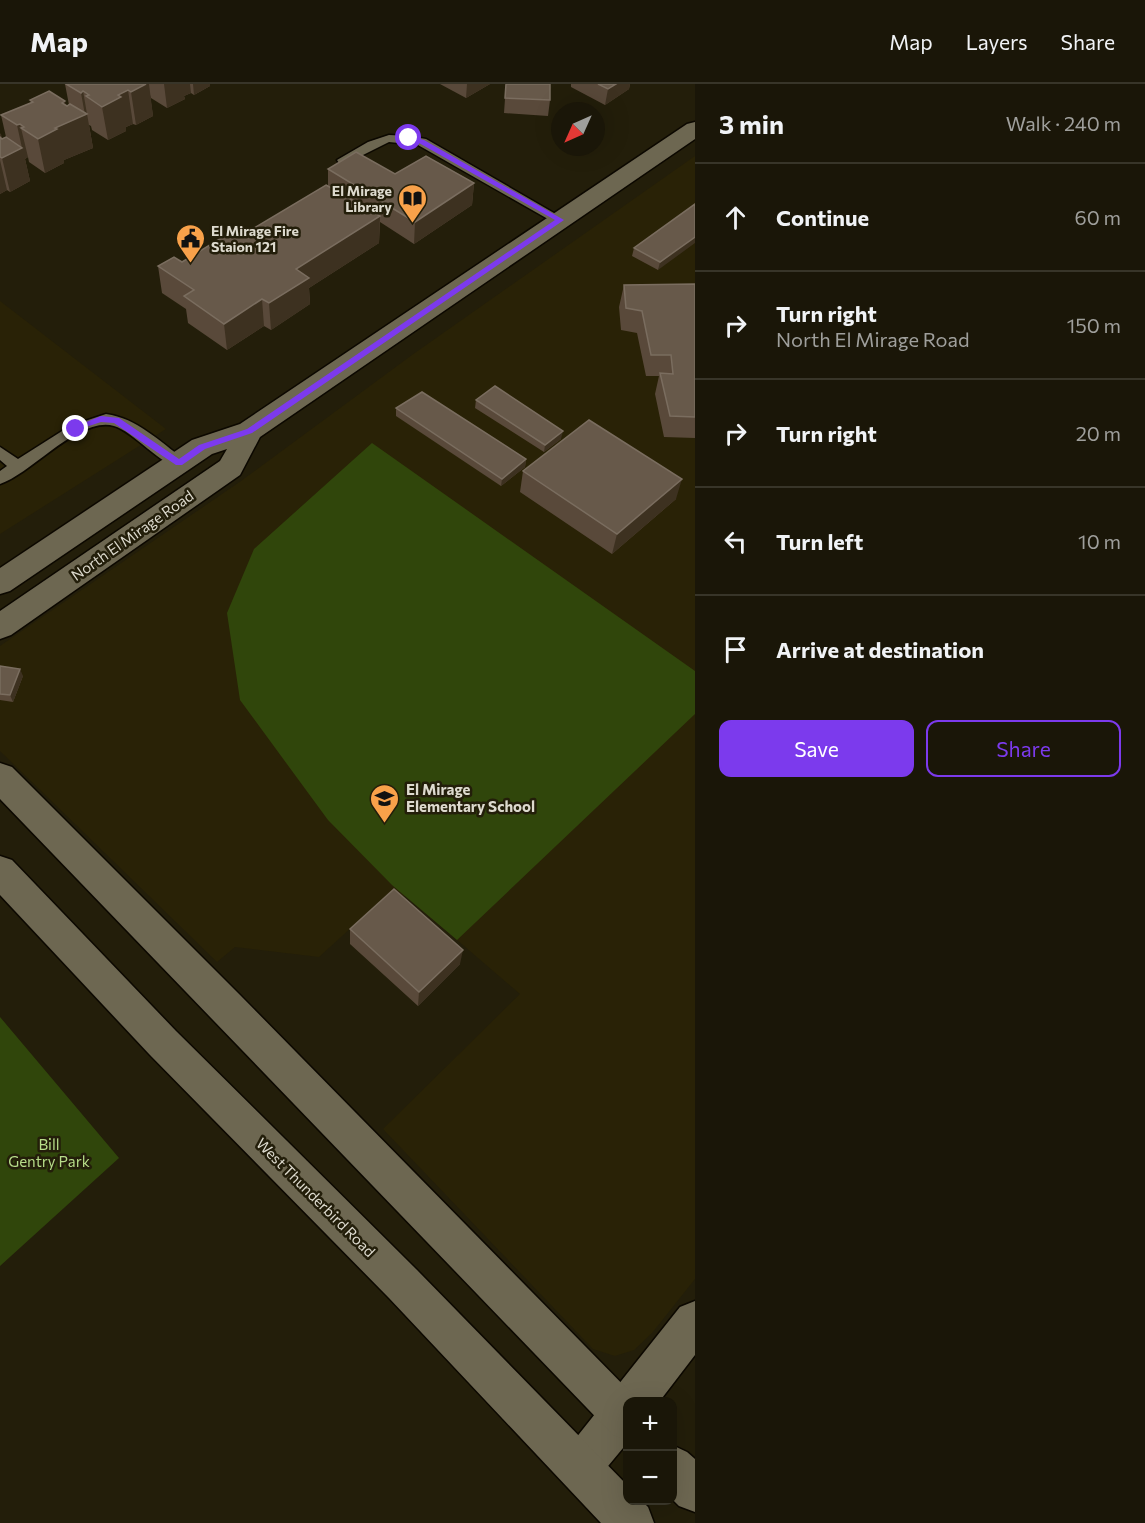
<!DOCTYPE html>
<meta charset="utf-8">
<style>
body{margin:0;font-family:Commissioner,sans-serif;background:#231f12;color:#f1f3f6}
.controls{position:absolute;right:18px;bottom:18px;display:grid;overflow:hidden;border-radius:12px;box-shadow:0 6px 24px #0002}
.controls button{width:54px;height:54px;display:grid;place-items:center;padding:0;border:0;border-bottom:2px solid #383529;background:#1a1608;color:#f1f3f6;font:30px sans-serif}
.compass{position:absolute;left:551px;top:18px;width:54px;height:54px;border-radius:50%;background:#1a1608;box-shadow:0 6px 24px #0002;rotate:225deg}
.stop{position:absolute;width:18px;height:18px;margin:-14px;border:4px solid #7c3aed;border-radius:50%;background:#fff}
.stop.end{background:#7c3aed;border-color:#fff;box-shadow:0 2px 6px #0008}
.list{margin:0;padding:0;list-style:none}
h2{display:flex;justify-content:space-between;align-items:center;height:78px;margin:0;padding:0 24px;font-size:26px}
h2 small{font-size:20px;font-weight:400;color:#9f9f9c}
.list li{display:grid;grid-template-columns:39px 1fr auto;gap:18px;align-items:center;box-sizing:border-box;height:108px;padding:0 24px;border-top:2px solid #383529}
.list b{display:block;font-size:22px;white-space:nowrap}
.list p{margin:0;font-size:20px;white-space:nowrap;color:#9f9f9c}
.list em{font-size:20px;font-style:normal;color:#9f9f9c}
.actions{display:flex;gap:12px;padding:18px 24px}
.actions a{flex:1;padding:14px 0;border:2px solid #7c3aed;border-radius:12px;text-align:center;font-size:21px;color:#7c3aed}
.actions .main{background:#7c3aed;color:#fff}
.icon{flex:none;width:33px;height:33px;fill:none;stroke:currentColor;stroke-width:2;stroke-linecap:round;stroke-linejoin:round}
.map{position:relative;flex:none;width:695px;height:1439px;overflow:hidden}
header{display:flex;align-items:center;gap:36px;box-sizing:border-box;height:84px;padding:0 30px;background:#1a1608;border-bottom:2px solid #383529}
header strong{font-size:28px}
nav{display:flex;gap:33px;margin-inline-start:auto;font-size:21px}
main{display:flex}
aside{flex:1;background:#1a1608}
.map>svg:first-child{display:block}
.built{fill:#292206}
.green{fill:#30460b}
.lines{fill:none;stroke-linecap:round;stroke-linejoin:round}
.service-casing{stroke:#0c0800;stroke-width:3}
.minor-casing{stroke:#0c0800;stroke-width:3}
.secondary-casing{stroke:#0c0800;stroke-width:3}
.service{fill:#6d6751;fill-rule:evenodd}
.minor{fill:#6d6751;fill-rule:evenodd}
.secondary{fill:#6d6751;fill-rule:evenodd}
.wall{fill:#59493a}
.shaded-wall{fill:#3d3120}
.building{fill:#67594a;stroke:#7a6d5f;stroke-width:1.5}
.route{fill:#7c3aed}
.labels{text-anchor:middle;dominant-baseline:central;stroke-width:5;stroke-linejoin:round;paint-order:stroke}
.far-poi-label{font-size:14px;font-weight:bold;fill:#dddace;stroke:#231e0a;text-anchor:end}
.street-label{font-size:15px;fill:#dddace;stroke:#231e0a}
.poi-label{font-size:15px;font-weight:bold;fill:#dddace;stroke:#231e0a;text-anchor:start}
.park-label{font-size:15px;fill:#b7dd89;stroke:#231e0a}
</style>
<header>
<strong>Map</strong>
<nav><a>Map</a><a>Layers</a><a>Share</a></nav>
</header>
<main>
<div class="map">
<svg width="695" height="1439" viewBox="0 0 695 1439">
<rect width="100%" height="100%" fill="#231e0a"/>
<!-- built -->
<path class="built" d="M695,72V1195L652,1249L634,1266L615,1272L593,1265L383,1045L520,910L406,812H386L319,873L235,863L217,878L0,667V562L241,397L412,271Z
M0,217L166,345L0,450Z"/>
<!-- green -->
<path class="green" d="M372,359L695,587V630L457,856L392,801L328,736L240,616L227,529L254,465Z
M0,933L119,1074L0,1182Z"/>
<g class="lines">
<defs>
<path id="service" d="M389,51L409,52L426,55L566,136L565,139H555L418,61L389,58L347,79H339L337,76L368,58Z
M106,330C137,334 160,358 184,375L187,379L184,383C166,388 134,347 114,342C79,332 30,391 0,400V387L7,382L0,376V363L18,375L70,342Z"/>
<path id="minor" d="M695,1217V1271L659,1318H628V1358L594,1399L579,1406L564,1399L557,1384L564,1369L680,1223Z"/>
<path id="secondary" d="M695,38V55L260,353L240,391L11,551L0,555V527L220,377L227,365L212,370L10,507L0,510V484L192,356L240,340L687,40Z
M0,679L12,683L240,911L640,1318H628V1357L613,1351L0,715Z
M0,772L12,776L176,947L417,1186L628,1402V1416H641L648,1423L654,1439H601L389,1214L150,971L0,811Z
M672,1361L687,1368L695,1375V1428L679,1422L672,1415Z"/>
</defs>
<!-- service casing -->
<use href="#service" class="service-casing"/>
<!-- minor casing -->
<use href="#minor" class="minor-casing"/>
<!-- secondary casing -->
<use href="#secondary" class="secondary-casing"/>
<!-- service -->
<use href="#service" class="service"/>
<!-- minor -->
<use href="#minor" class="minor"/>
<!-- secondary -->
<use href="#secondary" class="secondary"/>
</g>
<!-- wall -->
<path class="wall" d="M65,0H210V2L194,11L191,9L184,12L185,15L167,24L151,14L150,11L153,32L136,41L133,40L126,43V47L108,56L92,46L91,42L89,41L93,64L64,76V79L45,89L29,78L28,73L25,75L30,97L10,108L7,106L0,110V49L2,55L6,53L1,31L31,19L30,16L67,22L69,21Z
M440,0H490L466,14Z
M506,0H550V16L548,32L504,29Z
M571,0H630L629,5L605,21L571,3Z
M328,85L395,90L474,99L472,121L414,160L380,138L379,159L309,204L310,220L271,246L264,242L227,266L188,239L186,225L162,209L158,182L182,178L244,150L328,102Z
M695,120L658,186L632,172L634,164Z
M695,200V354L664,353L655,310L659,292H646L637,249L621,246L619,223L624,201Z
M476,316L561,355L544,368L475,324Z
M396,324L526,375L525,383L501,402L396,332Z
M523,387L676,415L612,470L520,408Z
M0,582L23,592L13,618L0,616Z
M350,845L460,880L418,922L350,860Z"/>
<!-- shaded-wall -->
<path class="shaded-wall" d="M145,0H149L153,32L136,41L131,8Z
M164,0H190L191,9L184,12L185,15L167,24Z
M193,0H210V2L194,11Z
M467,0H490L466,14Z
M616,0H630L629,5L605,21L608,5Z
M128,6L133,40L126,43V47L108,56L102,23L118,11Z
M83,7L93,64L64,76V79L45,89L38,55L55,44L62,19L65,17L69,38L85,31L81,9Z
M20,40L28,73L25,75L30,97L10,108L2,74L0,63V50H1L7,72L22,64L17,41Z
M0,76L7,106L0,110Z
M474,99L472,121L414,160L415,138Z
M380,132L379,159L309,204L310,220L271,246L269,219L296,185Z
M695,153V159L658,186L660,178Z
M262,215L264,242L227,266L224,240Z
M563,347L561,355L544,368L545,361Z
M526,375L525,383L501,402L502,395Z
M682,395L676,415L612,470L617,450Z
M20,585L23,592L13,618L10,611Z
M463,866L460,880L418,922L419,908Z"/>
<!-- building -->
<path class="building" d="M66,0H146L131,8L128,6L118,11L121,13L102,23L86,12L89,11L83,7L81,9Z
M506,0H550V16L505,14Z
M598,0H616L608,5Z
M49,7L65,17L62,19L67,22L70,20L87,30L55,44L57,45L38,55L21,44L24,43L20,40L17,41L1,31L33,18L30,16Z
M0,53L2,55L6,53L22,64L2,74L0,73Z
M356,68L395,90L426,72L474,99L415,138L328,85Z
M326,101L380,132L296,185L309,194L269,219L262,215L224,240L184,212L194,206L158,182L174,173L182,178L236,145L244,150Z
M695,120V153L660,178L634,164Z
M695,200V333L670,332L660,289L673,290L671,271H651L642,227L626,224L624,201Z
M495,302L563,347L545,361L476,316Z
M422,308L526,375L502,395L396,324Z
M589,336L682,395L617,450L523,387Z
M0,582L20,585L10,611L0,610Z
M394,805L463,866L419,908L350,845Z"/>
<!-- route -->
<path class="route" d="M409,52L424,56L564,136L252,349L205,365L182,381H176L114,339L101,338L74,347V343L101,332L119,334L179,375L199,361L247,345L555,136L419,59L406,55Z"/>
<!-- icons -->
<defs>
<symbol id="library-pin" viewBox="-11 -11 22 30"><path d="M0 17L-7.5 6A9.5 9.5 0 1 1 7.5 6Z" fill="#f8a14a" stroke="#231e0a"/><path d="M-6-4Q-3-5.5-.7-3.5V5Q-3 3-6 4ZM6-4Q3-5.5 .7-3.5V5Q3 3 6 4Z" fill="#111"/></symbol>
<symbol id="civic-pin" viewBox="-11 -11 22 30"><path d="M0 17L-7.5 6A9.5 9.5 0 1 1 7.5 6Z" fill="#f8a14a" stroke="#231e0a"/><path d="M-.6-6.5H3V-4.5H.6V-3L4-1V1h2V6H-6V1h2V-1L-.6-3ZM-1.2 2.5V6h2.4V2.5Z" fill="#111"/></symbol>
<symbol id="school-pin" viewBox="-11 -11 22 30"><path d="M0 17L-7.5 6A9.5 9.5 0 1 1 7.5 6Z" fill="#f8a14a" stroke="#231e0a"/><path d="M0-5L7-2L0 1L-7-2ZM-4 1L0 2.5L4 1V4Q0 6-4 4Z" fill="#111"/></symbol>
</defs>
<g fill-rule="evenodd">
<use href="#library-pin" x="396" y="98" width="33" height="45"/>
<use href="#civic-pin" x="174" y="138" width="33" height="45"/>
<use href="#school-pin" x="368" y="698" width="33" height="45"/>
</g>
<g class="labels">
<!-- far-poi labels -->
<g class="far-poi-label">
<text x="392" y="106">El Mirage<tspan x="392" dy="16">Library</tspan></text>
<text x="211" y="146" text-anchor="start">El Mirage Fire<tspan x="211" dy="16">Staion 121</tspan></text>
</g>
<!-- street labels -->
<g class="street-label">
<text transform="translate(132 451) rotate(-35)">North El Mirage Road</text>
<text transform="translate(316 1113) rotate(45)">West Thunderbird Road</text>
</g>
<!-- poi labels -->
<g class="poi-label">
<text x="406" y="705">El Mirage<tspan x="406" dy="17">Elementary School</tspan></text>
</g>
<!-- park labels -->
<g class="park-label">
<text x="49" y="1060">Bill<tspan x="49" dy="17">Gentry Park</tspan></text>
</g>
</g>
</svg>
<div class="controls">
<button>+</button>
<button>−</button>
</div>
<svg class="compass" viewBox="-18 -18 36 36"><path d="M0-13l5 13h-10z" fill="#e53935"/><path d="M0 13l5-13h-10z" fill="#9f9f9c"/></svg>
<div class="stop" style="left:409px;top:54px"></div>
<div class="stop end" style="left:76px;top:345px"></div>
</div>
<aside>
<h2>3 min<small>Walk · 240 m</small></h2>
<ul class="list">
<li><svg class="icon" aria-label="ahead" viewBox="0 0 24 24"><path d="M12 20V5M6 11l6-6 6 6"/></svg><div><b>Continue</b></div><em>60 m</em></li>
<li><svg class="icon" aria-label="right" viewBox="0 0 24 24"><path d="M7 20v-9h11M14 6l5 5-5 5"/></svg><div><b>Turn right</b><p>North El Mirage Road</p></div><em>150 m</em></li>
<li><svg class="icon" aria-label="right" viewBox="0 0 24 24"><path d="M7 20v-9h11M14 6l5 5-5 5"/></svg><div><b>Turn right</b></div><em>20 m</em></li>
<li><svg class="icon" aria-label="left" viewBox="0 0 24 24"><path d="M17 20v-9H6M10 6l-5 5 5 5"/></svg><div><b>Turn left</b></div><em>10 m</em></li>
<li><svg class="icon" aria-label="arrive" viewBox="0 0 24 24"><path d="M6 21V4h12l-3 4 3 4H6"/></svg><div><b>Arrive at destination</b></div></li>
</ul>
<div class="actions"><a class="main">Save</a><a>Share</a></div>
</aside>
</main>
